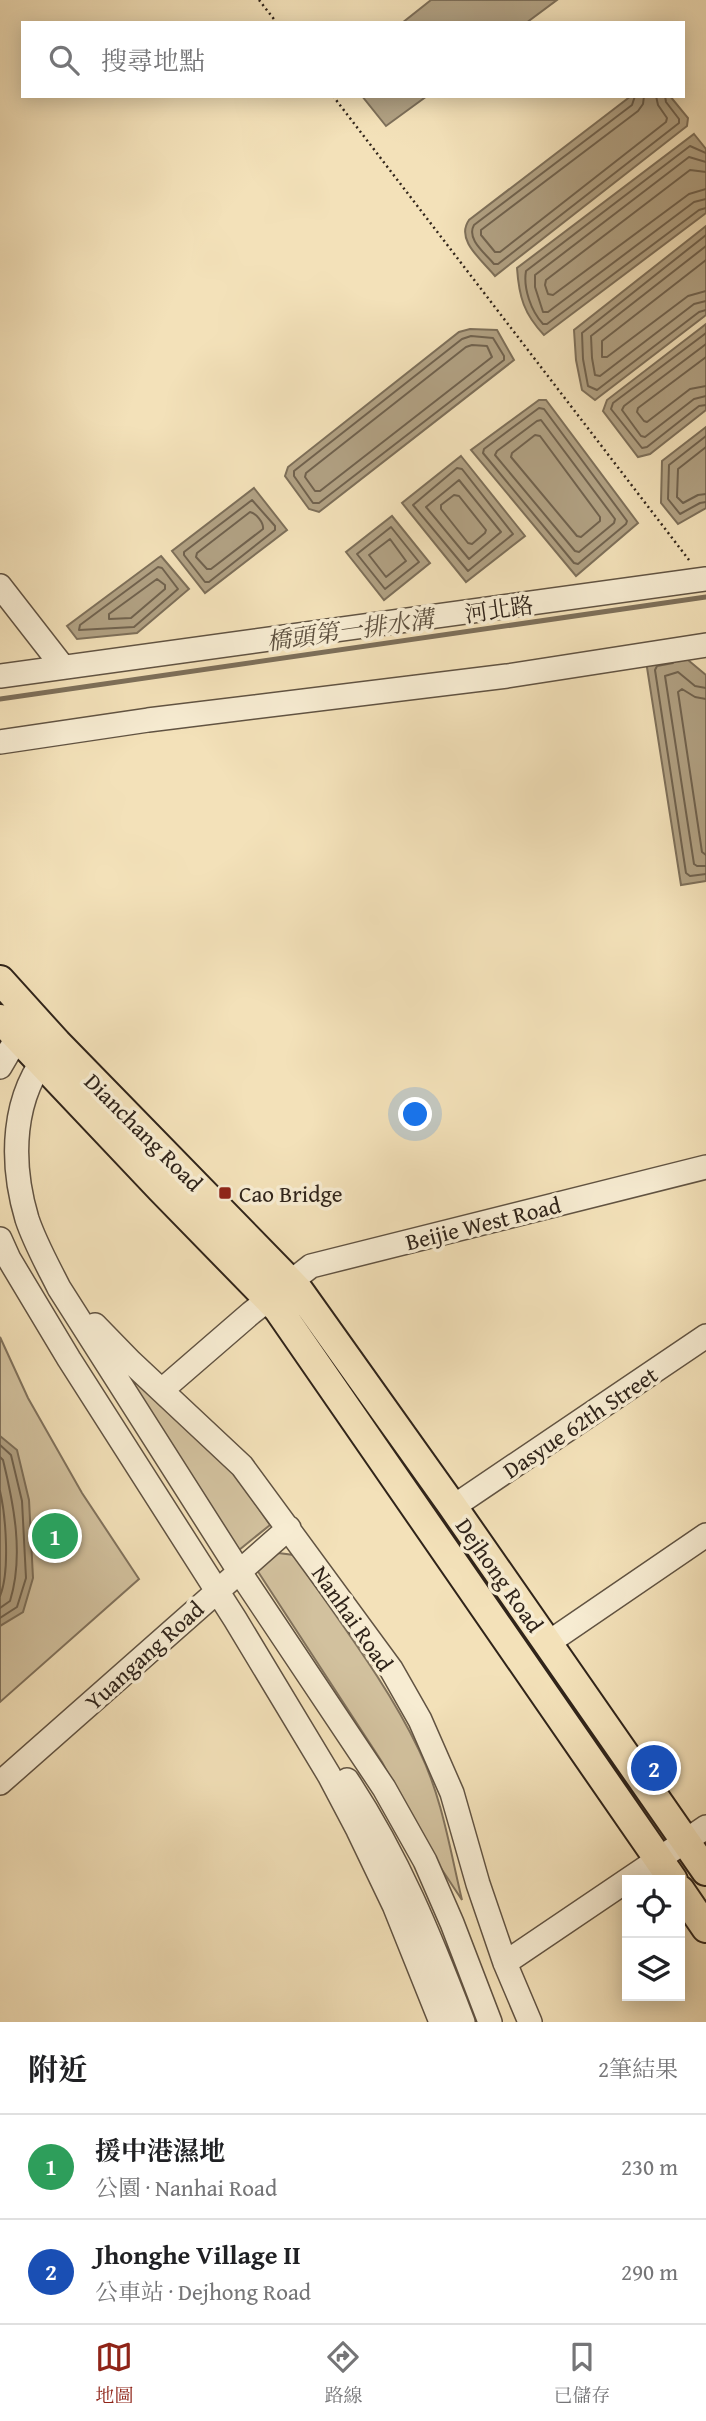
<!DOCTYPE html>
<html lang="zh-TW">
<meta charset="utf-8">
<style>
body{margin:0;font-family:"Gentium Book Plus","Noto Serif TC",serif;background:#f2f2f2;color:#202124}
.controls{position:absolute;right:21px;bottom:21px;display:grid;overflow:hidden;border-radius:0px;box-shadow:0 4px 18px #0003}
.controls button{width:63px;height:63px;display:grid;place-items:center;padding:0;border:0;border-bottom:2px solid #e0e0e0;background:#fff;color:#202124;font:35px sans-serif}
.you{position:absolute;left:416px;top:1115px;width:24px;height:24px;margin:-18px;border:5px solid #fff;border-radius:50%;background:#1a73e8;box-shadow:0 0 0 10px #1a73e833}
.badge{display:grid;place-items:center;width:46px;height:46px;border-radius:50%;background:#8f2418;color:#fff;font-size:23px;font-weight:700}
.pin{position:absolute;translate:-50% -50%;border:4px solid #fff;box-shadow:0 2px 7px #0006}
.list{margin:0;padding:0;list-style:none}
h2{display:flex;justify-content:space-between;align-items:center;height:91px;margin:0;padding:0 28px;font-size:30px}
h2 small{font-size:23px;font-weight:400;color:#757577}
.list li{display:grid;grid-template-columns:46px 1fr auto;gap:21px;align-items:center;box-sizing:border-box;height:105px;padding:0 28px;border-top:2px solid #e0e0e0}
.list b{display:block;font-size:26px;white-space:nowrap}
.list p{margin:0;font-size:23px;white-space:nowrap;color:#757577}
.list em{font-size:23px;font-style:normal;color:#757577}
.icon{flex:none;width:38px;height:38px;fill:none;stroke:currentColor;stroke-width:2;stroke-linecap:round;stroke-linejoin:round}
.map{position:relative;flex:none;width:706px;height:2022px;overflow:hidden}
.search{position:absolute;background:#fff;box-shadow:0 4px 18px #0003;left:21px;right:21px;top:21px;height:77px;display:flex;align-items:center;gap:18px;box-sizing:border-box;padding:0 24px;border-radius:0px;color:#757577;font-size:26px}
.sheet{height:301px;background:#fff}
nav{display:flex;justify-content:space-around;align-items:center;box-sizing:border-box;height:98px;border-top:2px solid #e0e0e0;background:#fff;font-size:19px;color:#757577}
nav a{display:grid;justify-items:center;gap:4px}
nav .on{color:#8f2418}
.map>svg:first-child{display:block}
.green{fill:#d2c19e;stroke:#81725c;stroke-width:2}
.water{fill:#b1a183;stroke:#7d6f59;stroke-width:2}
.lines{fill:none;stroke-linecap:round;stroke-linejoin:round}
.shore{stroke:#70624e;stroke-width:2}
.stream{stroke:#7d6f59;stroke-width:5}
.minor-casing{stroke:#615342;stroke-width:26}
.major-casing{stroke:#30241a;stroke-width:32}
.path{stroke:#30241a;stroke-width:2.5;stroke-dasharray:2 3.5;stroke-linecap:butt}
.minor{stroke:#f7ecd2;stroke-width:23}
.major{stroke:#f3e1b9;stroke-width:28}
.poi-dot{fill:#8f2418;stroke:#f7ecd2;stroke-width:2.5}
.labels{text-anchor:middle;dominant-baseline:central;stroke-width:7;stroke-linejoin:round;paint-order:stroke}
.street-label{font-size:23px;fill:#30241a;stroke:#f7ecd2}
.poi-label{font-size:23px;fill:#30241a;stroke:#f7ecd2;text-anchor:start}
.water-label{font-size:24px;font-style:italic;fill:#5d503f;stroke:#f7ecd2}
</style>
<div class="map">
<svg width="706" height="2022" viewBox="0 0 706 2022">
<rect width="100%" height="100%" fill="#f3e1b9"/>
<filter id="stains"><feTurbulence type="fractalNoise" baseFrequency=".00286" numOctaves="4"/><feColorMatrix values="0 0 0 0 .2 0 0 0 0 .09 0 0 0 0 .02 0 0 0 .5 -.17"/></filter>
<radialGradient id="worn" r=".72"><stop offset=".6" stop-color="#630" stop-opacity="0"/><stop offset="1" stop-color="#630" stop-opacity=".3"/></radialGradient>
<!-- green -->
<path class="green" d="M0,1337L28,1398L82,1493L139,1579L0,1702Z
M116,1357L230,1467L270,1525L239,1550Z
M278,1553L294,1555C337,1619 386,1681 419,1750C442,1797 450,1850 462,1900L427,1847L382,1762L255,1567Z"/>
<!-- water -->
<path class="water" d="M431,0H557L526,23H402Z
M362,96H427L386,126Z
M631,96H670L688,118L687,126L495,276C482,260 455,240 469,220Z
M694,134L706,149V213L544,335C524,314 519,297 517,268Z
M706,226V315L595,400L582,390L576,360L574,330Z
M706,324V410L650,454L638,457L603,411L607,400Z
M470,329L497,330L514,360L319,512L309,509L285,476L288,467L459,332Z
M539,400H546L638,523L576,576L471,450Z
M706,427V508L678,524L661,503L662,461Z
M461,456L525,536L466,582L402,503Z
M254,488L287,530L205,593L172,551Z
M392,516L430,563L384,600L346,552Z
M161,556L189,589L137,633L77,639L67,626Z
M682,655L706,675V881L681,885L646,661Z
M0,1436L17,1450L29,1500L33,1578L23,1612L0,1626Z"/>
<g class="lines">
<!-- shore -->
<path class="shore" d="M635,96L632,105L474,225C466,239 485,253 494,264H498L679,123V119L666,102L665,96
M644,96L643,104L638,111L481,230V235L495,252H500L666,122L667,118L658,105L656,96
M706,153L690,146L526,271C523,288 531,311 543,324H547L699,210L706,208
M706,162L689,157L535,275V287L543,312H548L694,202L706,199
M706,172L690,170L546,280L545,285L548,294L553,295L689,194L706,189
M706,235L582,333L583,359L588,386L597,390L699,312L706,310
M706,246L591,336L592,358L595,375L600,376L694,304L706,301
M706,260L602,341V357H607L688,296L706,291
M706,333L613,403L611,409L642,448L647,447L699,406L706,405
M471,336L493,338L504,356V360L319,503H313L294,476V471L462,339Z
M706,344L624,406L622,410L641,436L645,437L694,399L706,396
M472,345L487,346L492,357L320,491H315L305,477L306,473L466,347Z
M706,357L638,408L637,412L644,421L647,422L690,389L706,386
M539,408L544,409L627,521L626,524L578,564L574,563L483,453L484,449Z
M541,420L615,519L614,523L579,552L575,551L495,455L497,451L537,421Z
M535,435L540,436L600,517V521L581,537L577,536L511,457L512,453Z
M706,436L669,465L668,499L680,514L700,503L706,502
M706,447L678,469L677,497L683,503L698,495L706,494
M457,468L462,469L513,534L468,571L413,505Z
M459,480L501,532L469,559L426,507Z
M454,495L459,496L486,530L485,533L472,544L468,543L441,509V505Z
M252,500L275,526V530L209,582H205L184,555V552Z
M250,512C256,513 264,523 263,529L211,569H207L196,557L197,553Z
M391,527L419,562L385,589L357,554Z
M390,539L406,561L386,577L369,555Z
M158,567L162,568L178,589L134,627L79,630L80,625Z
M157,579L165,585V589L131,618L109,619V614Z
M673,663L657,666L655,670L686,873L690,876L706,874
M706,688L695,686L678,672L665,676L694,864L697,866H706
M706,699L695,697L682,689L678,692L702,852L706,855
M0,1445L11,1455L22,1501L26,1578L17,1607L0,1618
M0,1457L3,1460C14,1505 24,1556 10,1601L0,1608
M0,1491C6,1517 10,1572 0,1596"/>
<!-- stream -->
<path class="stream" d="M0,699L706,597"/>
<defs>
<path id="minor" d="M0,586L63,667
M0,676L706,579
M0,742L148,720L507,676L706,645
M52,1049C11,1095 10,1162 27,1219C35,1243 48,1266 59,1288L239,1571L384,1788L425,1861L452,1923L490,2022
M0,1067L17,1038L28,1026
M0,1239L9,1259L69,1359L235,1619L329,1775L358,1830L394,1905L441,2022
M95,1325L131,1362L242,1466L391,1669L420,1720L452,1793L478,1884L505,1963L530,2022
M162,1390L251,1313L311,1266L706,1167
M453,1507L706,1336
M548,1643L706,1535
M347,1780C398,1857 430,1936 463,2022
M0,1783L289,1528
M505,1963L706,1827"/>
<path id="major" d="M0,980L57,1043L300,1292L453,1507L706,1871
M0,1019L161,1189L278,1309L673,1880
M680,1890L706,1928"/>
</defs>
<!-- minor casing -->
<use href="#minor" class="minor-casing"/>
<!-- major casing -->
<use href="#major" class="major-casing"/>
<!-- path -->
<path class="path" d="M259,0L277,23
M333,96L689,560"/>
<!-- minor -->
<use href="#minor" class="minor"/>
<!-- major -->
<use href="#major" class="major"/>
</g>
<!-- markers -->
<rect class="poi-dot" x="218" y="1186" width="14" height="14" rx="3.5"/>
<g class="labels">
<!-- street labels -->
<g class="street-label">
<text transform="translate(499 609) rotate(-8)">河北路</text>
<text transform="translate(144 1132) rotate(45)">Dianchang Road</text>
<text transform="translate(483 1223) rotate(-14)">Beijie West Road</text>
<text transform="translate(580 1422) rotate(-34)">Dasyue 62th Street</text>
<text transform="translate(500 1575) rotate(55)">Dejhong Road</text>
<text transform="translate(353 1618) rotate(55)">Nanhai Road</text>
<text transform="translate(144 1655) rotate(-42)">Yuangang Road</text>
</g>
<!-- poi labels -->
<g class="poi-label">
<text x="239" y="1193">Cao Bridge</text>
</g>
<!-- water labels -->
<g class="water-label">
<text transform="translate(350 630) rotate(-8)">橋頭第一排水溝</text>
</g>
</g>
<rect width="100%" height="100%" filter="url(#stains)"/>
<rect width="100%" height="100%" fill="url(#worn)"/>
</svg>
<div class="controls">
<button><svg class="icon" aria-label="locate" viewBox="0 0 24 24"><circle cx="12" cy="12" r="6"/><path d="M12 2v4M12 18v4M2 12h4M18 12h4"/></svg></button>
<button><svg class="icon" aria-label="layers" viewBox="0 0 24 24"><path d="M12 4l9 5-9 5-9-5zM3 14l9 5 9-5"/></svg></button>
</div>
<div class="you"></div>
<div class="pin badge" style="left:55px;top:1536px;background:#2e9e5b">1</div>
<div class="pin badge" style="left:654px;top:1768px;background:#1a4fb4">2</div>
<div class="search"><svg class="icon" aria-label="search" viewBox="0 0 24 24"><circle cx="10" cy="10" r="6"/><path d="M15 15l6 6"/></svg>搜尋地點</div>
</div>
<section class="sheet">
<h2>附近<small>2筆結果</small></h2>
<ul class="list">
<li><span class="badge" style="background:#2e9e5b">1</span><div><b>援中港濕地</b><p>公園 · Nanhai Road</p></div><em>230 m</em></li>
<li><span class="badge" style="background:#1a4fb4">2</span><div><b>Jhonghe Village II</b><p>公車站 · Dejhong Road</p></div><em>290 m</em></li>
</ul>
</section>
<nav>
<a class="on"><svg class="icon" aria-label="map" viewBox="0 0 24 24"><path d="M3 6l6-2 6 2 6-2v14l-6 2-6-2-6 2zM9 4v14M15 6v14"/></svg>地圖</a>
<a><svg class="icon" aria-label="directions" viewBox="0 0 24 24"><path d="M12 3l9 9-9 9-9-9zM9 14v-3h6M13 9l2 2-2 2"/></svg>路線</a>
<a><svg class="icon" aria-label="saved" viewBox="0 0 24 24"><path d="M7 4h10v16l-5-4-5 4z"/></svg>已儲存</a>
</nav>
